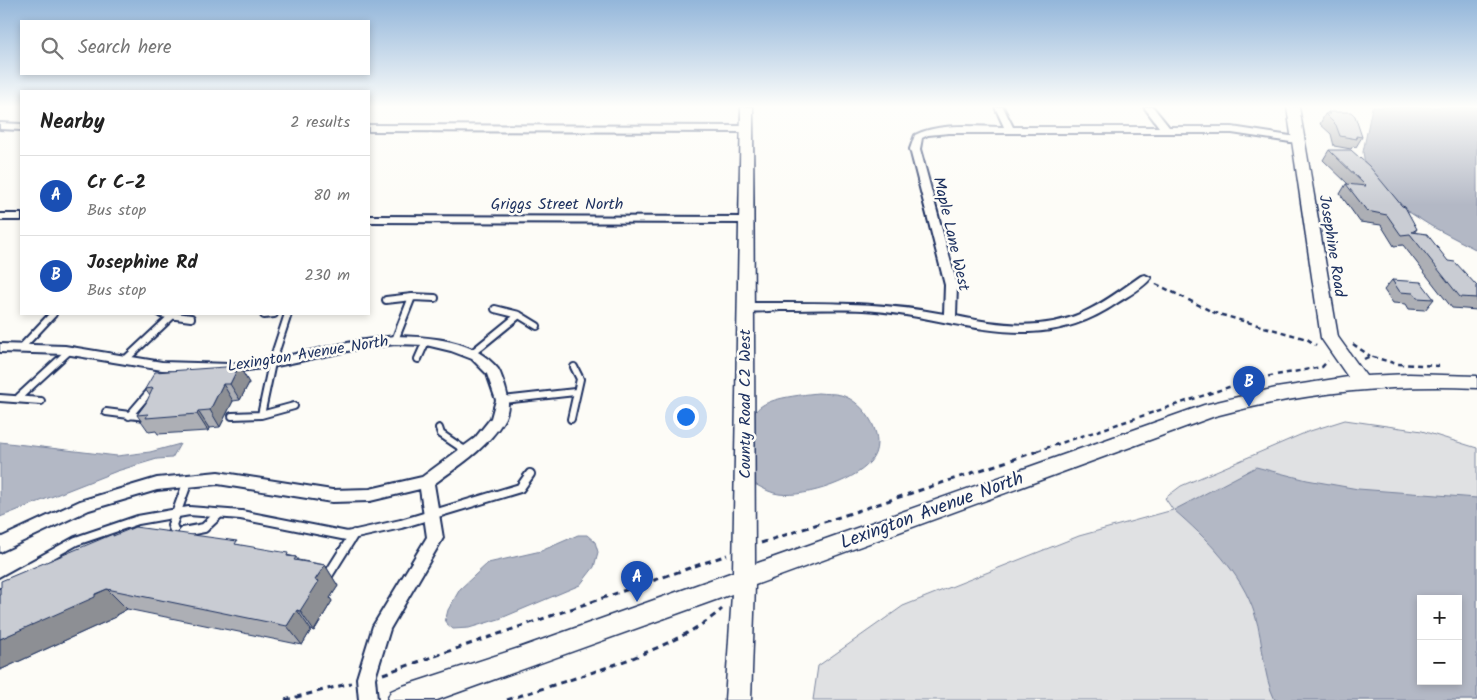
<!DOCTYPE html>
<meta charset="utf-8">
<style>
body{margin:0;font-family:Kalam,sans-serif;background:#f6f6f6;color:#222}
.controls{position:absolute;right:15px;bottom:15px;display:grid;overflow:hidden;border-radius:0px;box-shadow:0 2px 8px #0003}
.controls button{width:45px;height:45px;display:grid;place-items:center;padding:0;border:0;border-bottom:1px solid #e0e0e0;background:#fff;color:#222;font:25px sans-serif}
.you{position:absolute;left:685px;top:416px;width:18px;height:18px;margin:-12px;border:4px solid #fff;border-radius:50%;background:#1a73e8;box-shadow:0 0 0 8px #1a73e833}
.badge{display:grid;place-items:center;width:32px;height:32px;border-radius:50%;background:#d1495b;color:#fff;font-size:16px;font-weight:700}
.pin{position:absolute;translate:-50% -41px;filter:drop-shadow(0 1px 2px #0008)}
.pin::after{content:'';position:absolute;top:26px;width:18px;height:15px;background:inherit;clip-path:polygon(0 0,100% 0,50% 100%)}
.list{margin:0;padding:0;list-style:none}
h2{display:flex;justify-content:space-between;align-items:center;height:65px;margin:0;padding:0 20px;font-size:21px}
h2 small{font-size:16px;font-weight:400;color:#767676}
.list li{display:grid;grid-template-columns:32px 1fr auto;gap:15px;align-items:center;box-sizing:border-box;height:80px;padding:0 20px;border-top:1px solid #e0e0e0}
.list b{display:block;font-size:19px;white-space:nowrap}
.list p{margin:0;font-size:16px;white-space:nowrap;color:#767676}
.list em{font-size:16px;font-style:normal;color:#767676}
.icon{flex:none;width:28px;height:28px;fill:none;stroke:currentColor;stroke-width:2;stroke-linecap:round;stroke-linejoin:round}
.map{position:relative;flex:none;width:1477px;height:700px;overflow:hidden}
.search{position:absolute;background:#fff;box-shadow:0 2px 8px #0003;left:20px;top:20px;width:350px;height:55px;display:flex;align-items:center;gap:12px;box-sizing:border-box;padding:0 18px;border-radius:0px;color:#767676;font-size:19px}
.panel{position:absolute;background:#fff;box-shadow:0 2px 8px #0003;left:20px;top:90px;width:350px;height:225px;border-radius:0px}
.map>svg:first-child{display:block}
.green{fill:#e0e1e3;stroke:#7e88a0;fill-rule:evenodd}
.water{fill:#b3b8c5;stroke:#76819c;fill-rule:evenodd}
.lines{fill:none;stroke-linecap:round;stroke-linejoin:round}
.lane-far1-casing{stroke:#1b2f5e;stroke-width:10}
.lane-casing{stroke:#1b2f5e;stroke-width:12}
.street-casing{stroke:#1b2f5e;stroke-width:4}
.secondary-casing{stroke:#1b2f5e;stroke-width:3}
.path-far1{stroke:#1b2f5e;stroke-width:2.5;stroke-dasharray:5 4;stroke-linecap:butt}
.path{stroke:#1b2f5e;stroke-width:3;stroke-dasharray:6 5;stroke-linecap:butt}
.lane-far1{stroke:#fdfcf7;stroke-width:6}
.lane{stroke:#fdfcf7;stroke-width:8}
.street{fill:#fdfcf7;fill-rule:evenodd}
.secondary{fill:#fdfcf7;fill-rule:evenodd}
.wall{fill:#adafb5;stroke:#1b2f5e}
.shaded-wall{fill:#8d8f94;stroke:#1b2f5e}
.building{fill:#c9ccd3;stroke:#1b2f5e}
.labels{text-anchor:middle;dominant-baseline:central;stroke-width:5;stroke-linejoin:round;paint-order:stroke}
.street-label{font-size:16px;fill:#1b2f5e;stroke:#fdfcf7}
.near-street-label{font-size:19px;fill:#1b2f5e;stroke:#fdfcf7}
</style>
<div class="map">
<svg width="1477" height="700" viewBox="0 0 1477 700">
<rect width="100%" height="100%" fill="#fdfcf7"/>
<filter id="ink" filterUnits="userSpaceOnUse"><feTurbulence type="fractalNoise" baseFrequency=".02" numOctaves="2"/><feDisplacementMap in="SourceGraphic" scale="10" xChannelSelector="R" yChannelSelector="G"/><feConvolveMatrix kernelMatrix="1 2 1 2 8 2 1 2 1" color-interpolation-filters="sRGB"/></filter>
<g filter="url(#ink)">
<!-- green -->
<path class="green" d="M1345,420L1422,431L1477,448V700H813L818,666L903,606L1079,536L1173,510L1165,498L1181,486L1307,432ZM1421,599H1458V681H1421Z"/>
<!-- water -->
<path class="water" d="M1372,107H1477V250L1431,226L1401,207L1365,164L1363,152Z
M818,393C825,394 834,393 841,395C866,402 889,440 870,462C854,482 798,500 774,493C766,491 758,485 750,482C747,410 741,401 818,393Z
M0,442L117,456L150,452L180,444L172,458L157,459L117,471L0,517Z
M1256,467L1307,480L1358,489L1477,498V700H1275C1262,674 1264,643 1255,615C1242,573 1206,538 1174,510ZM1421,599H1458V681H1421Z
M578,535H587L595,542L598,552L594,567L580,585L499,619L469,628L453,629L445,622L448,610L460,589L488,563L541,551Z"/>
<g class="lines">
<defs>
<path id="lane-far1" d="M386,300L412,297L435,298
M495,309L519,315L537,326
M161,314L191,318
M264,315L274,314
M395,340L412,297
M21,348L53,314
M471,354L519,315
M418,359L426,341
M125,360L173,315
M19,397L69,351
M0,398L41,401
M503,400L575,392
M106,412L145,417
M261,415L272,363L288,314
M129,416L153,388
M232,416L261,415L294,406
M571,419L580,379L574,367
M439,428L441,434L466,451"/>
<path id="lane" d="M464,450L467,452
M174,530L172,525L188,481
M183,532L204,528L219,514
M327,577L354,534
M0,583L76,541L138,520L189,511L241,515L347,536L401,524L520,488L530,474"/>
<path id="street" d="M995,107H1003L1013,127H1159L1144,107H1153L1169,127H1232L1297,137L1302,140L1297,143L1232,133H949L928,135L922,138L920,149L957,285L956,316C997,325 1042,331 1082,313C1103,304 1122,289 1141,276L1145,275L1151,278C1143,288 1128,296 1117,303C1033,361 954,315 863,310C835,309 808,310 780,310C768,311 753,313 742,310L740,307L746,303C813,303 878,301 944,314L945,285L910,149L915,135C941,122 976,127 1004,127Z
M0,123L21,124V130L0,129Z
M369,125L747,126L751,129L747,132L369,131Z
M0,214H21V220H0Z
M369,216L745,217L750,220L745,223L369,222Z
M395,336C430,337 474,339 498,369C501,374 503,381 505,387C509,399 510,411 502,423C485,450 458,466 434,484L443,538L390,629L375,678L377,700H359L357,678L373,626L427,537L420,489L370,501L332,502L218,484L157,490L89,510L0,552V538L80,501L157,478L218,472L332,490L370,489L422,477L475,438L491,418L496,400L487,374L472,359L451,351L426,345L395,344L357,349L272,367L230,372L162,370L65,354L0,352V344L65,346L162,362L230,364L272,359L357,341Z"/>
<path id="secondary" d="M741,107H753L755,564L1204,405L1276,388L1348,377L1321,338L1287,107H1299L1338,337L1366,376L1409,374L1477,376V388C1388,384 1302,393 1215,416L755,585L751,700H725L732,594L437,700H387L391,691L400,687L519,648L733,572Z"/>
</defs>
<!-- lane-far1 casing -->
<use href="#lane-far1" class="lane-far1-casing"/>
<!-- lane casing -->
<use href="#lane" class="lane-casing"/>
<!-- street casing -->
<use href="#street" class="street-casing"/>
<!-- secondary casing -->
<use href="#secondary" class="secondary-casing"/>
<!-- path-far1 -->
<path class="path-far1" d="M1156,284L1215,313L1307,339L1316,345
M1353,344L1370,356
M1364,359L1370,356L1397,364L1441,366
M1037,451L1253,379L1322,367L1328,361"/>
<!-- path -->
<path class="path" d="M761,543L1041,450
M383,674L727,555
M285,700L351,683
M507,700C569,679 674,652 722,609"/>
<!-- lane-far1 -->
<use href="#lane-far1" class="lane-far1"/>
<!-- lane -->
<use href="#lane" class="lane"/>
<!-- street -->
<use href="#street" class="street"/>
<!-- secondary -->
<use href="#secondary" class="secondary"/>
</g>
<!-- wall -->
<path class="wall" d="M1328,112L1362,137L1356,147L1353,146L1351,149L1334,146L1331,134L1320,124L1325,114H1326Z
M1329,150L1417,229L1414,233L1477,286V310L1452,308L1403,245L1394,246L1381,225L1360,222L1340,194L1346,184H1348L1323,160Z
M1392,280L1434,299L1425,310L1409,309L1406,304L1393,303L1384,290Z
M239,366L249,383L240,400L233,401L220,427L209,428L208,431L158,434L156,431L149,432L137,415L146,403L150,396L145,389Z
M114,535L239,545L296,557L298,560L325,565L338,586L330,598L332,601L314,631L311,630L302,645L127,609L116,615V617L0,670V588Z"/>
<!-- shaded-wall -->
<path class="shaded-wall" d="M239,366L249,383L240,400L230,384Z
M223,384L233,401L220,427L210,410Z
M198,411L209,428L208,431L197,414Z
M325,565L338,586L330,598L332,601L314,631L300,611L315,580Z
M107,589L127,609L116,615V617L0,670V639Z
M297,610L311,630L302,645L287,626Z"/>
<!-- building -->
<path class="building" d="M1328,112H1351L1355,116L1362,137L1356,136L1357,139L1340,136L1336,125L1325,114H1330Z
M1329,150H1351L1369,166L1402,206L1405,207L1417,229L1412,232L1427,234L1448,261L1455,262L1477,286V298L1460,297L1410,234L1401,235L1387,215L1367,211L1346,184L1366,186Z
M1392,280L1421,282L1434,299L1417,298L1413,293L1400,292Z
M239,366L230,384H223L210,410L198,411L197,414L146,418L148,414L137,415L146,403L153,388L145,389L155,372Z
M135,527L237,541L235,544L288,553L287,556L296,557L294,560L325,565L315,580L319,581L300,611L297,610L287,626L107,589L95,594V597L0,639V588L1,587V581L113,534V536Z"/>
</g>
<!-- sky -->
<linearGradient id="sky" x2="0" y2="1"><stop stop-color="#93b6da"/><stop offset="0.52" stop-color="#fefefb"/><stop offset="1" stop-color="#fefefb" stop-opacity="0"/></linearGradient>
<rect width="1477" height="205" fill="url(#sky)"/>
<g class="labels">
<!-- street labels -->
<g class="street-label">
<text x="557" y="204">Griggs Street North</text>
<text transform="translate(951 234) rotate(77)">Maple Lane West</text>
<text transform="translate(1332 246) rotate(81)">Josephine Road</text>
<text transform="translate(308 354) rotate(-9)">Lexington Avenue North</text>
<text transform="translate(745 404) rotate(-90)">County Road C2 West</text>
</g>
<!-- near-street labels -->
<g class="near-street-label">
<text transform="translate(932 511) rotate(-20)">Lexington Avenue North</text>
</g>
</g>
</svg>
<div class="controls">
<button>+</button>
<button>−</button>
</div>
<div class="you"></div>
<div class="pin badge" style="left:637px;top:602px;background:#1a4fb4">A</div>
<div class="pin badge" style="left:1249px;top:407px;background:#1a4fb4">B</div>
<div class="search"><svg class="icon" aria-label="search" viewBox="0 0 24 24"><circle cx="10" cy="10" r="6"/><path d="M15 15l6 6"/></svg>Search here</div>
<section class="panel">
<h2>Nearby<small>2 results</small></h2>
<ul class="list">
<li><span class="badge" style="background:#1a4fb4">A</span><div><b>Cr C-2</b><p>Bus stop</p></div><em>80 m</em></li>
<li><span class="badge" style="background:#1a4fb4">B</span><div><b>Josephine Rd</b><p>Bus stop</p></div><em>230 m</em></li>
</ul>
</section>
</div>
